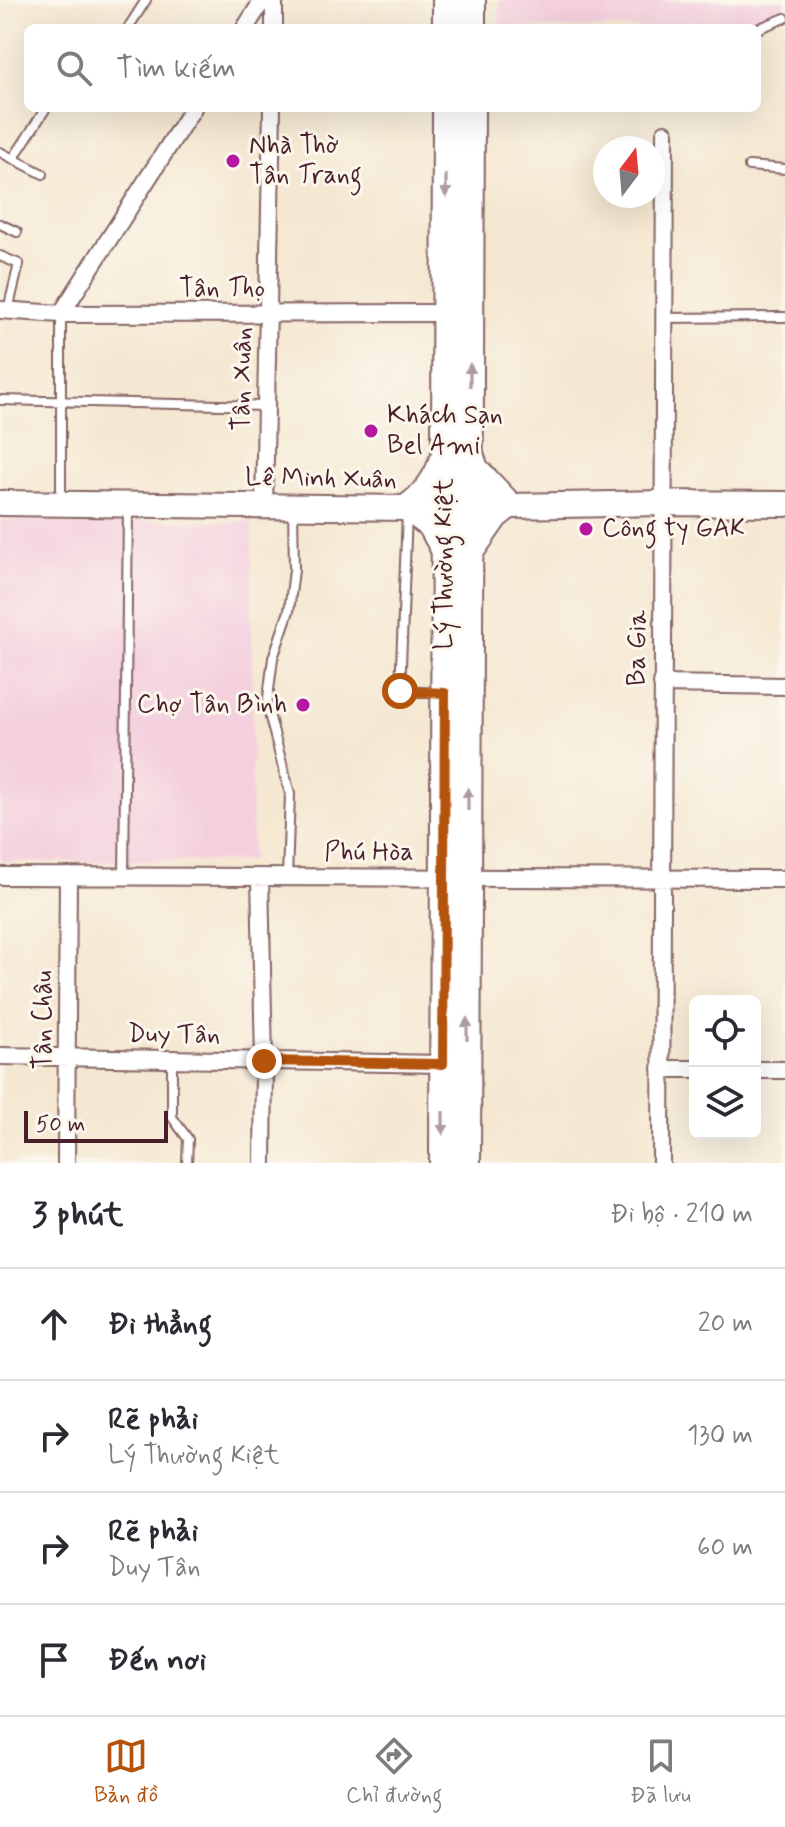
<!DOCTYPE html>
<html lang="vi">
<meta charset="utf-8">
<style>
body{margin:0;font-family:Mynerve,sans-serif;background:#f2f2f3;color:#2b2b33}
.controls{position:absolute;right:24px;bottom:24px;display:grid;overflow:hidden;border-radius:12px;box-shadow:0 8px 32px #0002}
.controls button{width:72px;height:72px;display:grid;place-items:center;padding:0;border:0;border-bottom:2px solid #e1e1e2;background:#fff;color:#2b2b33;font:40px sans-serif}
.compass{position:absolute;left:593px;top:136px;width:72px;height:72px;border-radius:50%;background:#fff;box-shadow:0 8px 32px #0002;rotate:16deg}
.scale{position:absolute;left:24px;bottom:20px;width:144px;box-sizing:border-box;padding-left:8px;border:4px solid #4a1f2b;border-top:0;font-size:22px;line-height:28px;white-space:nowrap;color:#4a1f2b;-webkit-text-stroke:6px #fbf7ec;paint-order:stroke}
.stop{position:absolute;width:24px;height:24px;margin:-18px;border:6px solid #b45309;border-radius:50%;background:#fff}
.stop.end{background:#b45309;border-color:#fff;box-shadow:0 2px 8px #0008}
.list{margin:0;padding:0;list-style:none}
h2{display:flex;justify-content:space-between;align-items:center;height:104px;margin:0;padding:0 32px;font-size:34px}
h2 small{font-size:26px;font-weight:400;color:#7c7c81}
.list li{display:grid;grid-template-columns:52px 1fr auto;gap:24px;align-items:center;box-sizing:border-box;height:112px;padding:0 32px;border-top:2px solid #e1e1e2}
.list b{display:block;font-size:30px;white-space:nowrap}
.list p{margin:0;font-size:26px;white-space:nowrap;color:#7c7c81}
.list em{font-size:26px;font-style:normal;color:#7c7c81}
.icon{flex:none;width:44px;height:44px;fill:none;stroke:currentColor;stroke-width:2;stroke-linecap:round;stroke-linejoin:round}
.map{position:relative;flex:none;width:785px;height:1163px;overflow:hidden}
.search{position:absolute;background:#fff;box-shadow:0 8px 32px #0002;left:24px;right:24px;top:24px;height:88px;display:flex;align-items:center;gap:20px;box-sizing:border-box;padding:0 28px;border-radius:12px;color:#7c7c81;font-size:30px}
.sheet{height:552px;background:#fff}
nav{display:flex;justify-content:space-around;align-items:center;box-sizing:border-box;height:112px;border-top:2px solid #e1e1e2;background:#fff;font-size:22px;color:#7c7c81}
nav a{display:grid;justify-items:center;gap:4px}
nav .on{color:#b45309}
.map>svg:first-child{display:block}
.built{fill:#f4cfde}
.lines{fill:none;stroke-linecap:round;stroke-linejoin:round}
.lane-casing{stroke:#866565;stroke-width:12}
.street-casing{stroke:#866565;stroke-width:20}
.secondary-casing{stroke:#866565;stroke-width:28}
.primary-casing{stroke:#866565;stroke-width:30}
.lane{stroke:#fff;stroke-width:8}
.street{stroke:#fff;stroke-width:16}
.secondary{stroke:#fff;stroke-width:24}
.primary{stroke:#fff;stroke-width:26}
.oneway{fill:#ae9aa0}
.route{stroke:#b45309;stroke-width:10}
.poi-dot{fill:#b5179e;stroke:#fbf7ec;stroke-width:3}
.labels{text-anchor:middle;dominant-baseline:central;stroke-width:6;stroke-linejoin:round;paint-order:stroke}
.poi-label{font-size:26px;fill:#4a1f2b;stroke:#fbf7ec;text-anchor:start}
.street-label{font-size:26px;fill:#4a1f2b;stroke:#fbf7ec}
</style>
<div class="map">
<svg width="785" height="1163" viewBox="0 0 785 1163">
<rect width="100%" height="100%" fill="#fbf7ec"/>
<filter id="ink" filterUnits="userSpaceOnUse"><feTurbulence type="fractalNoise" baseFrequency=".0125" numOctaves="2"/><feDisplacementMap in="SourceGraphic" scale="16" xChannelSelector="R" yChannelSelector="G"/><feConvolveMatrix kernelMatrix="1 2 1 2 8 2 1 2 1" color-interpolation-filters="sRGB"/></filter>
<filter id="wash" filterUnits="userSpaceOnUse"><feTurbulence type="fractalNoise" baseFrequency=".006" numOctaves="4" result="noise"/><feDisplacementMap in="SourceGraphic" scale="32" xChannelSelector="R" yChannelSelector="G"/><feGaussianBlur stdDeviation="1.8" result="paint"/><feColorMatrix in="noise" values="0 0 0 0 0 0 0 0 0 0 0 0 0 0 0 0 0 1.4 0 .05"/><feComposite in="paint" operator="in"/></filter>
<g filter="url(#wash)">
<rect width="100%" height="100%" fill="#f5e8d2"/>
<!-- built -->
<path class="built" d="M499,0H785V10L739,28H517L499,25Z
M0,519L252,522V861L0,862Z"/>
</g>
<g filter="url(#ink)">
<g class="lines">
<defs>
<path id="lane" d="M128,28L146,0
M757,29L785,18
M0,152L43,174
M13,159L46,108
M749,166L785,169
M0,224L17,232
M0,256L19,264L8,310
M663,318L785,317
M0,400L265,406
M61,502V314
M407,513L400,691L440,693
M124,876L128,509
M287,877L290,794L267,706L273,658L289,611L294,570L293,508
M172,1060V1117L188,1139L187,1163"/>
<path id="street" d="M245,28L263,0
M274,28V0
M0,310L61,314L445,313
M61,314L193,108
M264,507L272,108
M662,684L785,686
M0,876L785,879
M260,877L264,1061L263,1163
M0,1056L443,1064
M661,1069H695
M755,1070H785
M66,1163L68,876
M661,1163L665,133"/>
<path id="secondary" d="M0,503L407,508L662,503L785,504"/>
<path id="primary" d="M446,28V0
M472,28V0
M442,462C436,481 424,496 407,508L431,525L444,549
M470,552L495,516L509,505L475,469L471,457
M443,1163L446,108
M467,1163L471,108"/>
</defs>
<!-- lane casing -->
<use href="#lane" class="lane-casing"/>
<!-- street casing -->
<use href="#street" class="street-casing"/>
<!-- secondary casing -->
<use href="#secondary" class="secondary-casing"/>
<!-- primary casing -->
<use href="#primary" class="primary-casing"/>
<!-- lane -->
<use href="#lane" class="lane"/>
<!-- street -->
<use href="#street" class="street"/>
<!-- secondary -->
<use href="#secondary" class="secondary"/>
<!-- primary -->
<use href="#primary" class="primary"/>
</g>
<!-- one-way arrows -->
<defs><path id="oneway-solid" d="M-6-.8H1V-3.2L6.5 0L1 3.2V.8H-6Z" transform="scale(2)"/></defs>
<g class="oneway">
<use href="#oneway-solid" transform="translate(446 186) rotate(90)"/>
<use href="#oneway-solid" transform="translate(470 375) rotate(-90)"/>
<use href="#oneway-solid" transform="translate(468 799) rotate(-90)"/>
<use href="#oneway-solid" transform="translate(467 1029) rotate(-90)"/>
<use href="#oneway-solid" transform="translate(443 1123) rotate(90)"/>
</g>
</g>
<g class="lines" filter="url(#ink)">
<!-- route -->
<path class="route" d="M264,1061L443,1064L445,693L400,691"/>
</g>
<!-- markers -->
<g class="poi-dot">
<circle cx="233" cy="161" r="8"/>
<circle cx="371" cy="431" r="8"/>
<circle cx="586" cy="529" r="8"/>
<circle cx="303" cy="705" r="8"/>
</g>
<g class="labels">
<!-- poi labels -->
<g class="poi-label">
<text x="249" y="146">Nhà Thờ<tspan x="249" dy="30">Tân Trang</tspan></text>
<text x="387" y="416">Khách Sạn<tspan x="387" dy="30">Bel Ami</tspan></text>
<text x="602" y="529">Công ty GAK</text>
<text x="287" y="705" text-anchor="end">Chợ Tân Bình</text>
</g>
<!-- street labels -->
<g class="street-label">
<text x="222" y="289">Tân Thọ</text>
<text transform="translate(243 379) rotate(-89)">Tân Xuân</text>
<text transform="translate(321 479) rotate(1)">Lê Minh Xuân</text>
<text transform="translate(445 564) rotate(-90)">Lý Thường Kiệt</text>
<text transform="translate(638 648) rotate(-90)">Ba Gia</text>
<text x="369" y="853">Phú Hòa</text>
<text transform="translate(44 1020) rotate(-90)">Tân Châu</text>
<text transform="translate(174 1035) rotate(1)">Duy Tân</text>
</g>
</g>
</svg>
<div class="controls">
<button><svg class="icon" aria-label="locate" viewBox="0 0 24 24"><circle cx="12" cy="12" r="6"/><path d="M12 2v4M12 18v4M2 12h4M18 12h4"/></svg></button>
<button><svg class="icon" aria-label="layers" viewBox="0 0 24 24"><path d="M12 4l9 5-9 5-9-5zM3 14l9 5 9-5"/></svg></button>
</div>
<svg class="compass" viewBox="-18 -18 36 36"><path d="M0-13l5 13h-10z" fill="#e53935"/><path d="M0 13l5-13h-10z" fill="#7c7c81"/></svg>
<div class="scale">50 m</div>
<div class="stop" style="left:400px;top:691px"></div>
<div class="stop end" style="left:264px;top:1061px"></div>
<div class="search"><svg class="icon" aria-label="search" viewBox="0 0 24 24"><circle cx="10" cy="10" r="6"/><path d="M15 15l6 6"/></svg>Tìm kiếm</div>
</div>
<section class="sheet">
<h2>3 phút<small>Đi bộ · 210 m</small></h2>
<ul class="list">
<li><svg class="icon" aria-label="ahead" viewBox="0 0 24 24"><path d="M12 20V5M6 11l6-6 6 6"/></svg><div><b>Đi thẳng</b></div><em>20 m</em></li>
<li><svg class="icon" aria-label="right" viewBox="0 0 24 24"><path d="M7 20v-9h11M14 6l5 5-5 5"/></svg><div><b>Rẽ phải</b><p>Lý Thường Kiệt</p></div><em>130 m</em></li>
<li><svg class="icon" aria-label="right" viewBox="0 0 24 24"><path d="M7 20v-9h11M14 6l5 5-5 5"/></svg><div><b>Rẽ phải</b><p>Duy Tân</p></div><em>60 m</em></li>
<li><svg class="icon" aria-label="arrive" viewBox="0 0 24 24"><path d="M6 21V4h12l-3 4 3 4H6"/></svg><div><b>Đến nơi</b></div></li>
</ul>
</section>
<nav>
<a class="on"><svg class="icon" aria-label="map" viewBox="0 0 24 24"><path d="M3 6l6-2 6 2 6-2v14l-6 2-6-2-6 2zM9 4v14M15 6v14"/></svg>Bản đồ</a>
<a><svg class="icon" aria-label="directions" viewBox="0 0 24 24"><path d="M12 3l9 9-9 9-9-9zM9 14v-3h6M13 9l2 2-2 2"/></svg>Chỉ đường</a>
<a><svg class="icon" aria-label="saved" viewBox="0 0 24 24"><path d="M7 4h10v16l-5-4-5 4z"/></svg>Đã lưu</a>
</nav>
